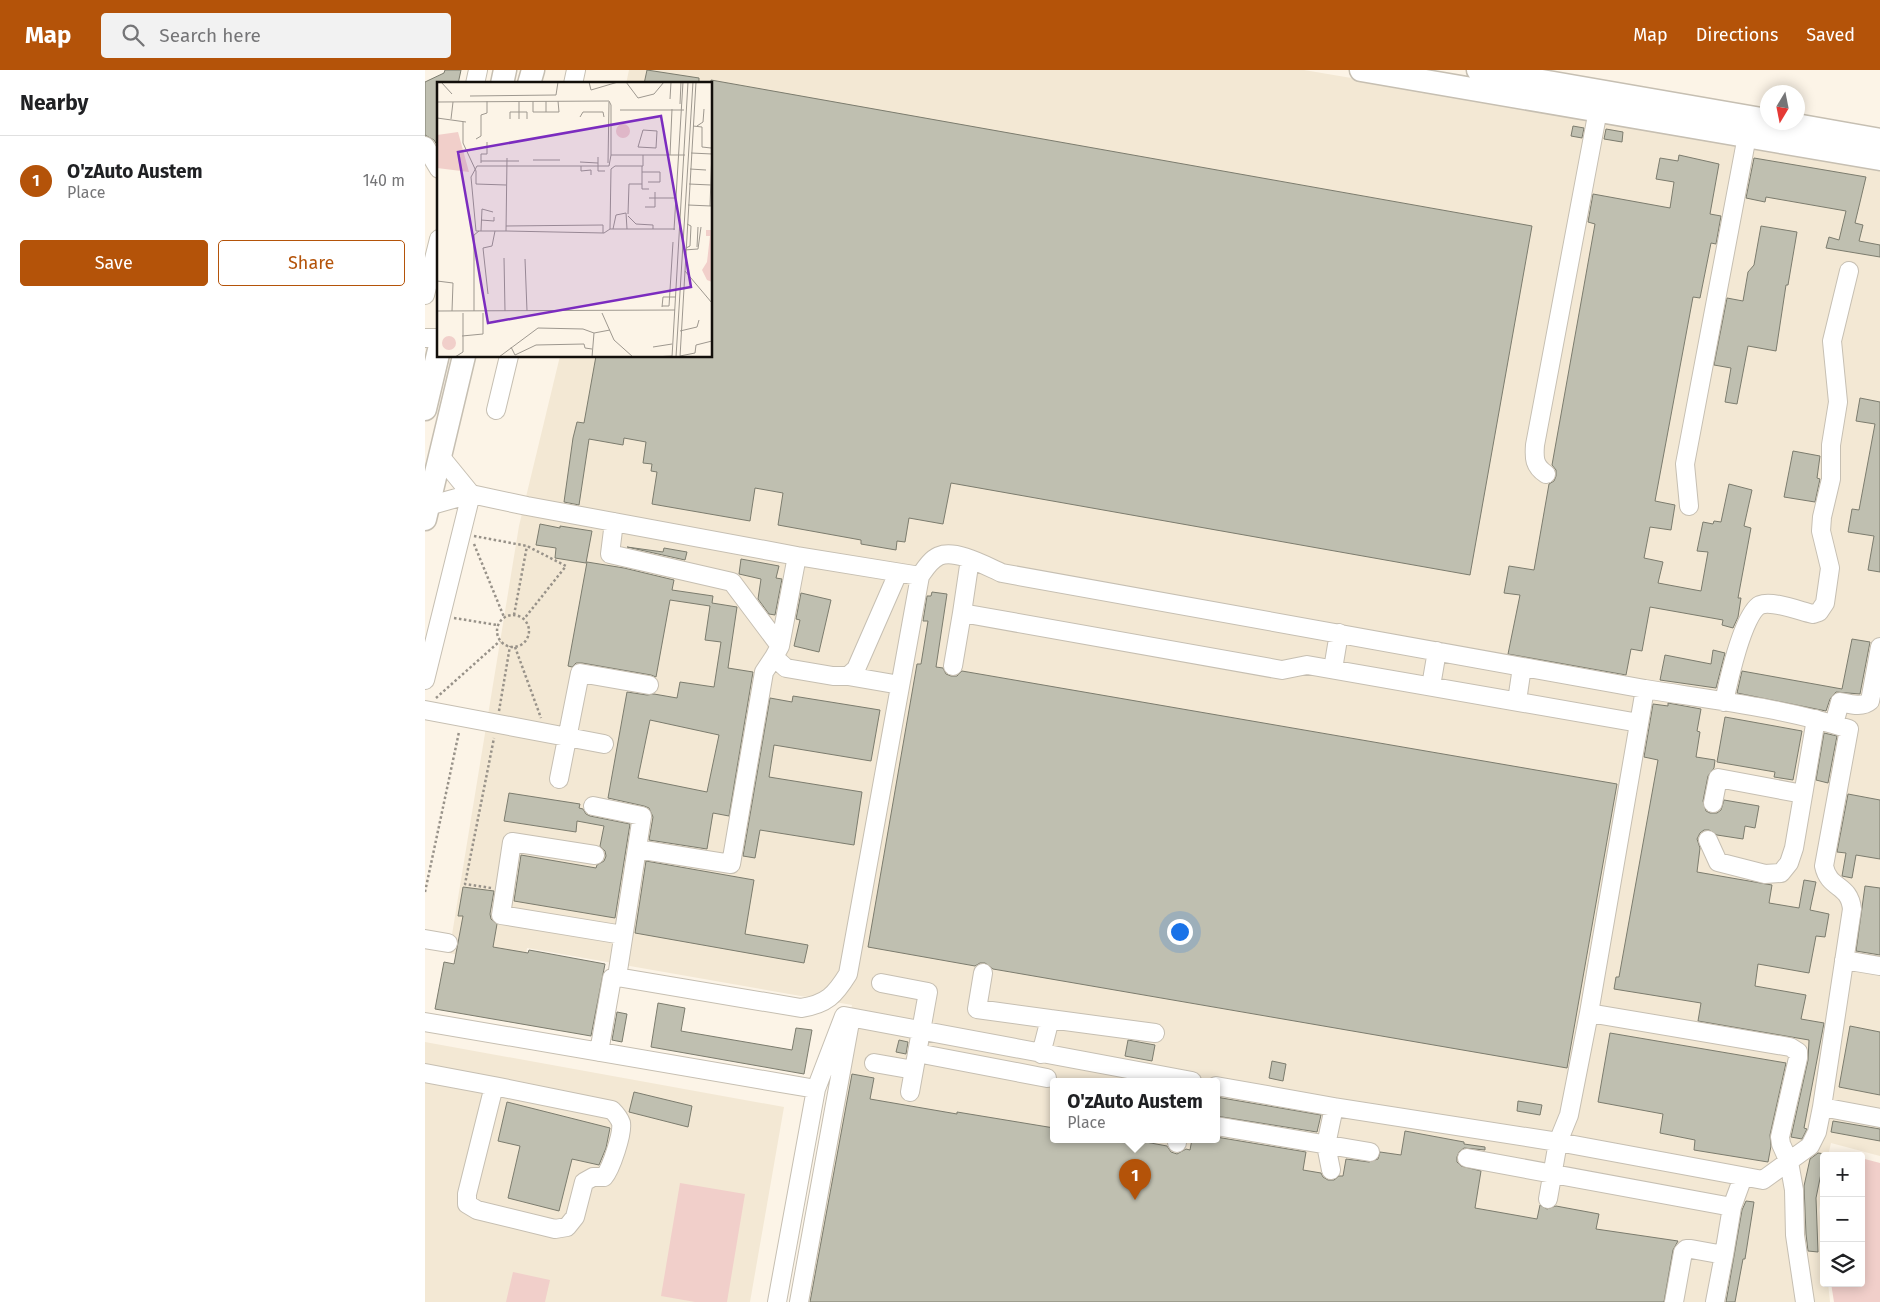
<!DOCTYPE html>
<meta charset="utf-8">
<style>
body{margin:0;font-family:"Fira Sans",sans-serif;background:#f2f2f2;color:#202124}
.controls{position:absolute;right:15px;bottom:15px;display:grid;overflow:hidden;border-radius:5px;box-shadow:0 2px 12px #0003}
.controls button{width:45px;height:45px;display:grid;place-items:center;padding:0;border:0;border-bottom:1px solid #e0e0e0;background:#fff;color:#202124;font:25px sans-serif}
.compass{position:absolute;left:1335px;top:15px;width:45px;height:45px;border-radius:50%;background:#fff;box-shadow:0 2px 12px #0003;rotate:190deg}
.you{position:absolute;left:754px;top:861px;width:18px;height:18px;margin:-12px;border:4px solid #fff;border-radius:50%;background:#1a73e8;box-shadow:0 0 0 8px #1a73e833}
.badge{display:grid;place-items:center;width:32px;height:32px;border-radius:50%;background:#b45309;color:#fff;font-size:16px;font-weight:700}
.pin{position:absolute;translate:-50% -41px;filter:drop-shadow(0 1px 2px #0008)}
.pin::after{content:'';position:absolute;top:26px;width:18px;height:15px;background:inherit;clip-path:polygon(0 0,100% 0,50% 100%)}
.popup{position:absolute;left:625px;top:1008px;width:170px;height:65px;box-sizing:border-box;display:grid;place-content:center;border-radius:5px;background:#fff;filter:drop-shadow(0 1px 4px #0005);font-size:16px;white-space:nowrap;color:#757577}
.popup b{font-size:19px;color:#202124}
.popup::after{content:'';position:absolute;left:50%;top:100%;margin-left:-10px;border:10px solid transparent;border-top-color:#fff}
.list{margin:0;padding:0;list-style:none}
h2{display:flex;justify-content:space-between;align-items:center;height:65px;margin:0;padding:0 20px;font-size:21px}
h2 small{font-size:16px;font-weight:400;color:#757577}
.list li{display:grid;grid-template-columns:32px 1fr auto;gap:15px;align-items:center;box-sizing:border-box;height:90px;padding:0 20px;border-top:1px solid #e0e0e0}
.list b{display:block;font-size:19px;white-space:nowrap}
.list p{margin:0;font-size:16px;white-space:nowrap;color:#757577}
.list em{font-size:16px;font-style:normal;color:#757577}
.actions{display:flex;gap:10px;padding:15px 20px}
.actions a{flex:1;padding:11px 0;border:1px solid #b45309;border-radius:5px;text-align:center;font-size:18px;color:#b45309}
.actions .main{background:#b45309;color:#fff}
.icon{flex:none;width:28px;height:28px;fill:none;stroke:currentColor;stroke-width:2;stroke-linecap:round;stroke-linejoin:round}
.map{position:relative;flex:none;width:1455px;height:1232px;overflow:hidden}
header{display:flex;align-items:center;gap:30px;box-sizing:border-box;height:70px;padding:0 25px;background:#b45309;color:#fff}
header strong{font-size:24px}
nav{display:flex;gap:28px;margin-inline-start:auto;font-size:18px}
.search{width:350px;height:45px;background:#f2f2f2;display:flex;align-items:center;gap:12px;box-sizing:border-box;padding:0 18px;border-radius:5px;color:#757577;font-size:19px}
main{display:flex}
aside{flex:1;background:#fff}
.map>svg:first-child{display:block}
.built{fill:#f3e8d4;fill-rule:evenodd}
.green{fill:#f1cfca}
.building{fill:#bfbfb0;stroke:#7c7c6e;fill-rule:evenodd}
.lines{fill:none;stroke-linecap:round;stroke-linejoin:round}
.minor-casing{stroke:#c6bfb2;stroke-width:20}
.major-casing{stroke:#c6bfb2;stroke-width:25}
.path{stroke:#989289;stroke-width:2.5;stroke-dasharray:2.5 2.5;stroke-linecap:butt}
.minor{stroke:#fff;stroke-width:18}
.major{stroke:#fff;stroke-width:22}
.inset-road{fill:none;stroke:#9e988f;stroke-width:1}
.view{fill:#7b2cbf;fill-opacity:0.15;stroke:#7b2cbf;stroke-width:2.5}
.inset-edge{fill:none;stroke:#120f0b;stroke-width:2.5}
</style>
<header>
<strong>Map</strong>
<div class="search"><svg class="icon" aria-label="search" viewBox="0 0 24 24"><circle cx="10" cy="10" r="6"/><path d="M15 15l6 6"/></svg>Search here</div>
<nav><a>Map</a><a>Directions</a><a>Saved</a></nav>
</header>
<main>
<aside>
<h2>Nearby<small></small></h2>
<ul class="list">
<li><span class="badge">1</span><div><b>O'zAuto Austem</b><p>Place</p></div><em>140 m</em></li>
</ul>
<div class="actions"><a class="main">Save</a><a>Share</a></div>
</aside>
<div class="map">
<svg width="1455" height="1232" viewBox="0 0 1455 1232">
<rect width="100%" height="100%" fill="#fcf4e7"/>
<!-- built -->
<path class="built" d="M204,0H879L1455,97V1086L1406,1073L1403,1086H1399V1111L1394,1140L1399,1180V1213H1403L1405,1232H372L427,935L102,878L99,897L24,883L94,456L135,286H286V14H201ZM629,1011H791V1069H629Z
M0,972L359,1037L325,1232H0Z"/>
<!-- green -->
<path class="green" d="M1436,1088L1455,1093V1232H1409L1406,1213H1436Z
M255,1113L320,1124L302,1232H270L236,1226Z
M88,1202L125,1210L120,1232H81Z"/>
<!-- building -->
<path class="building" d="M20,0H36L33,14H14V78L9,70L0,65V12L19,3Z
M222,0L274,8V14H219Z
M286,10L1107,156L1045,505L526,413L518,454L484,448L480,472L472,471L471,480L436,474V470L353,455L358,423L330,418L325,451L227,434L232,402L226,401L227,394L218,393L221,372L199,368L198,375L164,369L154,435L139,432L148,368L152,352L159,353L171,286H286Z
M1148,56L1159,58L1157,68L1146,66Z
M1181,59L1198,62L1197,72L1179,69Z
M1254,85L1294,94L1285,144L1296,146L1291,174L1286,173L1275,228L1268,227L1230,431L1250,435L1246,460L1225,457L1219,488L1238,492L1233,513L1276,521L1283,482L1272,481L1278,452L1288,454L1289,451L1296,452L1304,414L1327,420L1319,456L1326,458L1313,528H1316L1313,547L1308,558L1297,555L1298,550L1225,537L1217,581L1206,579L1201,605L1083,584L1095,525L1079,523L1084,496L1109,500L1124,414L1129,411L1131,406V400L1127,395L1170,154L1163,152L1168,124L1245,138L1249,112L1231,109L1235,88L1253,91Z
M1329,88L1441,107L1430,153L1438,155L1434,171L1455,175V187L1401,178L1404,167L1414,170L1421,141L1341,127L1340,132L1321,128Z
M1336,156L1372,162L1363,215H1361L1351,281L1323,276L1312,334L1300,332L1306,298L1289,295L1302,228L1318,231L1323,202L1329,195Z
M1435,328L1455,332V502L1443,500L1449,466L1423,462L1427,439L1434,440L1450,354L1431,351Z
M1368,381L1395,386L1392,408L1395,409L1390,432L1359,427Z
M115,454L135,458V456L167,461L161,493L130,488L131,478L111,475Z
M202,477L238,482L239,478L262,482L260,490Z
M316,489L354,496L351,508L357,509L350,545L344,544L333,529L336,509L314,504Z
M162,492L199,498L249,510L247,520L288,526L287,533L312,537L303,598L328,602L304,746L288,743L282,779L224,770L228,747L224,738L219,736L183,728L202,622L222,625L229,624L252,628L255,612L289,617L296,572L280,570L285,536L245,530L231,607L226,605L157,593H151L147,597L143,596ZM225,650L294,665L282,722L213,708Z
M507,522L522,524L511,597L518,598L521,604L526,606H532L537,601L1192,714L1142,998L568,899L560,893H555L550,896L443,877L492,594H496L503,551H498L502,526H506Z
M376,523L406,530L394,582L369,576L375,550L371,549Z
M1427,569L1445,572L1435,624L1411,622L1405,629L1401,641L1312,623L1317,601L1417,619Z
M1288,580L1300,583L1291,618L1235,610L1240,585L1286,594Z
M368,626L455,640L446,691L349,675L344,707L437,722L429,775L335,760L330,788L318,786L345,628L367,632Z
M1243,633L1276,639L1272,661L1275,662L1271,687L1290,690L1289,698L1283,706L1278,731L1281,741L1285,743H1292L1296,740L1299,730L1334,736L1330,758L1320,756L1318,769L1292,765L1284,760H1279L1275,763L1272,769L1275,778L1272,802L1347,815L1344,833L1374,838L1379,810L1391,812L1385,840L1404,844L1400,867L1391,866L1384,903L1333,894L1330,916L1381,925L1376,949L1399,953L1379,1058L1382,1059L1377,1069L1366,1067L1383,990L1384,970L1273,951L1276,933L1189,919L1191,907H1194L1233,690L1219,687L1228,634L1243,636Z
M1300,647L1377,661L1368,710L1349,707L1350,702L1292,692Z
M1399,663L1412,666L1403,713L1391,710Z
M84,723L155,734L154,738L158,739L161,744L165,746L205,754L190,848L89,831L96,785L171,798L172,795L179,791L181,786L180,781L175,776L179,756L152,751L151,762L79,751Z
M1423,724L1455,730V789L1431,785L1427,808L1417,806L1421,783L1412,782Z
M221,791L329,810L320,864L383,875L379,893L210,863Z
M1440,816L1455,818V885L1431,881Z
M38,817L69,821L65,844L66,849L72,854L68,877L103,883L104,880L180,894L166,966L10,939L19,892L29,894L38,846H33Z
M233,933L260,938L256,961L367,980L371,958L387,960L379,1004L226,977Z
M192,942L202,944L197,972L187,970Z
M1425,956L1455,962V1025L1414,1017Z
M1185,963L1361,993L1345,1065L1346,1076L1343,1092L1269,1080L1270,1070L1235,1063L1238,1044L1173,1032Z
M474,970L483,972L481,984L471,982Z
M703,970L730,975L727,991L700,986Z
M847,991L861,994L858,1011L844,1008Z
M427,1004L449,1008L445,1029L532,1044V1042L629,1058V1069H716L715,1071L742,1076L746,1082L752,1084L761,1079L765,1080L767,1069H791V1067L881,1082L878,1100L896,1103L898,1107L903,1110H909L914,1106H918L921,1089L944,1092L953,1089L955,1082L976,1085L980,1061L1039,1072V1074L1060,1077V1080L1039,1078L1034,1082L1032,1087V1092L1036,1096L1056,1101L1050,1138L1112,1149L1115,1135L1122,1139L1131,1136L1174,1144L1171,1159L1253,1171L1248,1180L1239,1232H385Z
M209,1022L267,1036L263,1057L204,1042Z
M791,1027L896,1045L892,1062L791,1046Z
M1093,1031L1117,1035L1115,1045L1092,1041Z
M82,1032L185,1058L181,1078L174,1095L147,1089L134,1141L83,1128L95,1076L73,1071Z
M1408,1051L1455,1059V1071L1406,1062Z
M1393,1083L1400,1084L1391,1128L1393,1182L1383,1181L1381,1164L1379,1116L1385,1089Z
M1321,1131L1329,1132L1320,1189H1318L1310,1232H1301L1317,1140Z"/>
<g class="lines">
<defs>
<path id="minor" d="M50,14L53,0
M148,14L151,0
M0,76L14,99
M0,225L14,169
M0,268H14
M71,340L84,286
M15,386L46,424
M1121,404C1109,396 1109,388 1110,375L1173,40
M3,436L46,424L102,436L372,486L495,506
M1264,436L1260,394L1322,66
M189,452L185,484L307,512L355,576
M372,486L355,576L349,587L361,598L408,606H423L431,599L473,503
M545,489L537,543L857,600L882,595L1214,653
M528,596L537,543
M908,599L914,563
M423,606L475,615
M0,610L46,424
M1006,616L1012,581
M1092,631L1097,597
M1299,632C1303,613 1318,543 1335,535C1347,530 1375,541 1388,544L1394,542L1400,533L1405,498L1396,461L1397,447L1406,409V375L1413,332L1407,271L1424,201
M0,640L179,674
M1409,654L1415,632C1425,634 1437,638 1445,631L1455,577
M134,709L155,603L224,615
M1288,733L1293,708L1378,724
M168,736L217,746L192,907
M1283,770L1293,792L1340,804L1356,803L1364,793L1369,778L1391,649
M212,779L306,794L339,602L349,587
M170,785L87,772L76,845L198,865
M0,869L23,873
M1419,890L1455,896
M558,903L552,939L625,949L616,984
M456,913L503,922L485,1022
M1164,943L1365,977L1373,982V988L1355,1067L1356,1074L1364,1092L1369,1120L1370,1165L1380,1232
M625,949L730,963
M0,952L391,1019L419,946L767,1011
M174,982L187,908L192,907L376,938C402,934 410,925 423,904L495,506C500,499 505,490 514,486C531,479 561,496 577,503L1220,619L1164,943L1144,1045L1133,1072L1123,1129
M492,983L622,1008
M449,993L489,1000
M0,1003L69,1016
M69,1016L187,1040C191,1044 194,1047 196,1053C198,1063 186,1099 179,1107H168L159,1112L150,1147L142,1157L130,1159L52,1140L42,1134V1124Z
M791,1016L909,1037L1133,1072L1338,1110L1385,1076L1392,1062L1397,1037L1427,839C1424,813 1404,820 1399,796L1424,659C1359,638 1288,630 1220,619
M1397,1037L1455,1048
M791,1056L945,1082
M752,1073V1069
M1042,1088L1307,1137
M906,1100L901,1075L909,1037
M352,1232L391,1019
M374,1232L425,952
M1249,1232L1258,1182L1261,1179H1266L1299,1185L1307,1137L1318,1107
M1290,1232L1299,1185"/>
<path id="major" d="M936,0L1455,89
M1053,0L1342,50
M77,14L80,0
M104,14L108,0
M1354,52L1455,70
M0,339L14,280
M0,449L39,286"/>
</defs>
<!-- minor casing -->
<use href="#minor" class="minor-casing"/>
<!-- major casing -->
<use href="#major" class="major-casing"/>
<!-- path -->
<path class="path" d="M49,466L102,476L141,496L99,549
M49,474L79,547
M72 561a16 16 0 1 1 32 0a16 16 0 1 1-32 0Z
M89,545L102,476
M29,548L72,555
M90,577L116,648
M11,628L75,571
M74,641L85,576
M66,818L40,814L69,668
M0,822L34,662"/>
<!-- minor -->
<use href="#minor" class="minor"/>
<!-- major -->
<use href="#major" class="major"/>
</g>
<!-- overview -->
<g transform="translate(12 12)">
<rect width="275" height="275" fill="#fcf4e7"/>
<path d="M179 49a7 7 0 1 1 14 0a7 7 0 1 1-14 0ZM21,50L32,90L0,86V53ZM269,148H275V200L270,198L265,188L270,180L273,154H269ZM5 261a7 7 0 1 1 14 0a7 7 0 1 1-14 0Z" fill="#f1cfca"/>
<path class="inset-road" d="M4,0L15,12M152,0L154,8L181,0M189,0L201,16L217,12L227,0M33,14L119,13L121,0M233,17L234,0M82,19V37M96,19V30H109M109,19V30H122L121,19M0,20L172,19L174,23V73M243,22L244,0M183,28H247M143,35L146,30H166L167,35M0,36L29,40M14,37L16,20M73,37V30H90V37M26,40V61L39,89V102L69,103M256,44L265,45V65L274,66M260,44L266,40L267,27M206,48L220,49L219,66L201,65ZM39,57L44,54V33L50,31V19M254,71L275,72M233,73L235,27M161,75V89H168M70,76L69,149L167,151L173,147L174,87L178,84H206V73M96,78H123M44,79H82M143,80L161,81M44,81V72H50V60M171,81L172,20M144,84V89L154,88V93M205,84V107H212M253,87L269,88M205,90H223V100H211M252,102L274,103M212,116H239M251,123L274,124M273,124L275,68M208,125H218V110M191,132L192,102H205M191,134L199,142L216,143V147M44,138L57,139V135M69,144L166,143V151M173,147H238M176,147L179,133L189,131L190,147M237,148L246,0M44,149L45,127L56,130M69,149H39L34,95L40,84H172L174,73H248M260,165L261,145M249,166L253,164L254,144L250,142M247,168L261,167L264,145M67,176L68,229M88,177L90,229M248,189L275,221M0,199L16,201L15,229M51,212L46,166L55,164L58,149M225,224H232L236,160M225,225L226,215H238M0,229L238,228M37,229V153L42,149M165,231L177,258L196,275M243,249L260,245L262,238M25,254L46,252V231M74,265L78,273L99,263L147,262L148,266L155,267M216,265L235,262M243,274L258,271L259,263L275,259M18,275L26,270V231M62,275L101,246L146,247L157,251L173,248M155,275L157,251M216,275L235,274M235,275L251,0M239,275L256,0M243,275L259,0"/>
<path class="view" d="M224,34L254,205L51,241L21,70Z"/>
<rect width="275" height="275" class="inset-edge"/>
</g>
</svg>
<div class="controls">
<button>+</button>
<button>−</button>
<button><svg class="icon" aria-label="layers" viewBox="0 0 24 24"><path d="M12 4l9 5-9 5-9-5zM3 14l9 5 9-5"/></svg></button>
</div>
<svg class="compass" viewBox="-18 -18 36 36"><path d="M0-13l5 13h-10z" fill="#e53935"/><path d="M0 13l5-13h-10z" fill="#757577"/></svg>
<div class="you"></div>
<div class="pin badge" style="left:710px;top:1130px">1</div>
<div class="popup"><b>O'zAuto Austem</b>Place</div>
</div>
</main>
